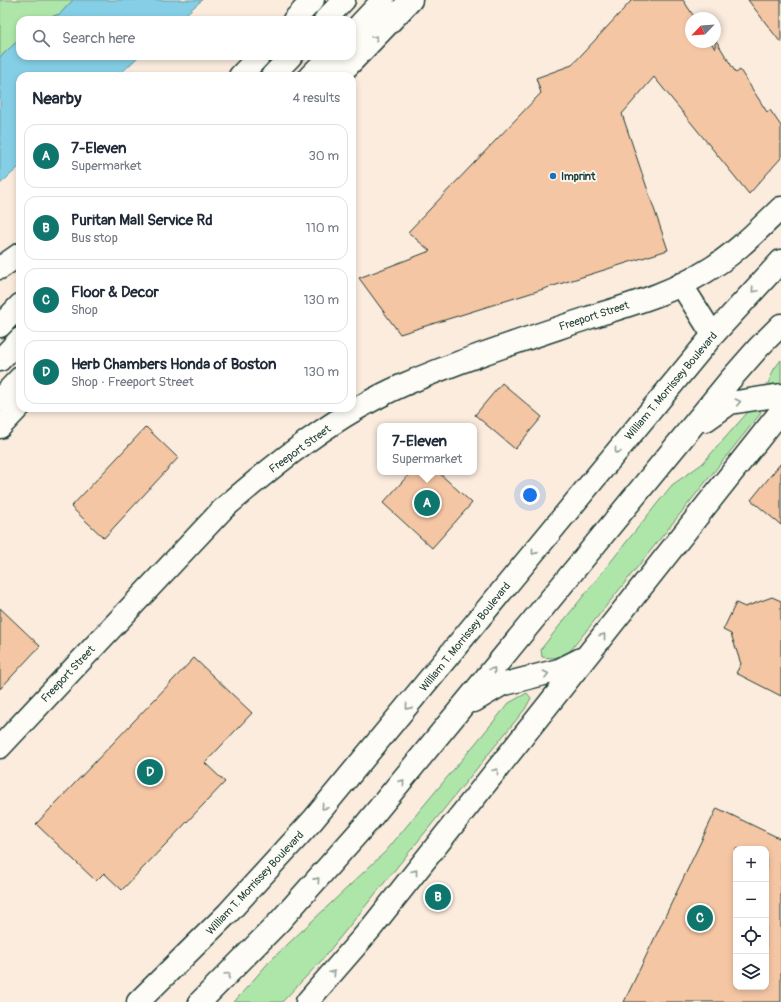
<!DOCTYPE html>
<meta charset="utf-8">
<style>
body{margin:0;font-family:Pangolin,sans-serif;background:#f2f2f3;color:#1f2937}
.controls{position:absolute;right:12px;bottom:12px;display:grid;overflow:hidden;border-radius:8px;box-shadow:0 2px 6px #0003}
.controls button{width:36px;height:36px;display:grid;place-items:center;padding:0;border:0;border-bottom:1px solid #e0e1e3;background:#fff;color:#1f2937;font:20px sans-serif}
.compass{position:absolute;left:685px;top:12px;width:36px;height:36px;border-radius:50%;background:#fff;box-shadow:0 2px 6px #0003;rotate:245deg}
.you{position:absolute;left:530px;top:495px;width:14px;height:14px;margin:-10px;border:3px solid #fff;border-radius:50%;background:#1a73e8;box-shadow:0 0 0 6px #1a73e833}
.badge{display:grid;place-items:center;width:26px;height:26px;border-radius:50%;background:#0f766e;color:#fff;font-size:13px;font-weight:700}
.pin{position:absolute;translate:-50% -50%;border:2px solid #fff;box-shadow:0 1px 4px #0006}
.popup{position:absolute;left:377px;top:423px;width:100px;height:52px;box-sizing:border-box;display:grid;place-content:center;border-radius:8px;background:#fff;filter:drop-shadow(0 1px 3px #0005);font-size:13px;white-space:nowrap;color:#747a83}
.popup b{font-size:15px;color:#1f2937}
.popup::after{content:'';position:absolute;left:50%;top:100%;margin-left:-8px;border:8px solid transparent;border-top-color:#fff}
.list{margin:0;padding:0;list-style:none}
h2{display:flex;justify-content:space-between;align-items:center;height:52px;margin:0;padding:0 16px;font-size:17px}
h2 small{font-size:13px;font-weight:400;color:#747a83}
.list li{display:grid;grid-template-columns:26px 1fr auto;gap:12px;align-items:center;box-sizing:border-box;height:64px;margin:0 8px 8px;padding:0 8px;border:1px solid #e0e1e3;border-radius:12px}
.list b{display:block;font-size:15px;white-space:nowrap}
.list p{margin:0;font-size:13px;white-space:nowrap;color:#747a83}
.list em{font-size:13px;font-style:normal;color:#747a83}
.icon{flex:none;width:22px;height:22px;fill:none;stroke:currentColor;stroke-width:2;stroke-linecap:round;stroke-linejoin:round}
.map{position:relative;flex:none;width:781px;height:1002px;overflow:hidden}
.search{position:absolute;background:#fff;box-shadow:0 2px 6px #0003;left:16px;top:16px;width:340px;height:44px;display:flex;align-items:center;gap:10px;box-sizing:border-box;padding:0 14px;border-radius:12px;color:#747a83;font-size:15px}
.panel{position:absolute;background:#fff;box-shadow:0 2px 6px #0003;left:16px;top:72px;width:340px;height:340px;border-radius:12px}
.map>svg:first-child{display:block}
.green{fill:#aee6aa;stroke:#66926f}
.water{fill:#85cfe6;stroke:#5c959f}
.building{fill:#f5c6a4;stroke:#1f3d34;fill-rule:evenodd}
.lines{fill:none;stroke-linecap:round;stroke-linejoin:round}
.major-casing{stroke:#1f3d34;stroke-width:25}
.highway-casing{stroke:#1f3d34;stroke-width:25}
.major{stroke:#fdfcf7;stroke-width:22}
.highway{stroke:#fdfcf7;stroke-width:22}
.oneway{stroke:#8e9c96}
.poi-dot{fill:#1f6fb2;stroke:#fdfcf7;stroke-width:1.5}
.labels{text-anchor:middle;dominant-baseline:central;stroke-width:3.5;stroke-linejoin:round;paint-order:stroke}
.poi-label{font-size:11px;font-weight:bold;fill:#1f3d34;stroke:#fdfcf7;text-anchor:start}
.street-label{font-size:11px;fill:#1f3d34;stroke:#fdfcf7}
</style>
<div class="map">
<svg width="781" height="1002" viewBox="0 0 781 1002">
<rect width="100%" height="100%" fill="#fbecde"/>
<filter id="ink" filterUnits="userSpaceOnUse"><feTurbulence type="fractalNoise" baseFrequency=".025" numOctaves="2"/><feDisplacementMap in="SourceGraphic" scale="8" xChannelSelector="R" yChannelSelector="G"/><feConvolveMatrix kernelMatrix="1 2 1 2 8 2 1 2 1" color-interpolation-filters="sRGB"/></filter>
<g filter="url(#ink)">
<!-- green -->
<path class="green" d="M0,0H73L60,14L40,20H20V39L0,57Z
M781,360V383L773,391L769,390L767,386L774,369Z
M758,408L761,413L566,656L552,658L542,657L541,649L672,485L702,464L748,412Z
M527,693L531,698L525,709L321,961L282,1002H234L270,961L386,851L509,703Z"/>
<!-- water -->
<path class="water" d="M73,0H202L179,20H40L60,14Z
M20,39V56H139L118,76H20V166L0,184V57Z"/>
<!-- building -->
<path class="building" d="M632,0H683L695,18H691V42H711L715,49V39L736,73L740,70L767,112L770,110L781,126V158L749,194L654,77L622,114L668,250L400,334L359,278L430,251L408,232L541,93L536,78L572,65Z
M748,0H781V43Z
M502,383L542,417L515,449L475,415Z
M146,427L178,458L104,538L71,507Z
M781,463V525L751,500Z
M411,472H438L472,503L432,548L383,503Z
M772,597L781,601V696L736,673L741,664L731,634L723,630L736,603L745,607Z
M0,608L40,646L0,689Z
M194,658L252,713L205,763L225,782L122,890L104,873L96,881L36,824Z
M717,808L781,839V1002H624ZM736,849H766V987H736Z"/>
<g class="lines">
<defs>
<path id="major" d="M681,284L713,335
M706,420L730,403L781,395
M474,701L501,685L559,670L581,659
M0,747L223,509C277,462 337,414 403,385C463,359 526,339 588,318C628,305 669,294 705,272C734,255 757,231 781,208
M138,1002L228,913L313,820L713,335L781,261
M200,1002L279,922L366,824L730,380L759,347L781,325
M307,1002L372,927L781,411"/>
<path id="highway" d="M294,20L313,0
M325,20L344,0
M352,33L383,0
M240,76L259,56
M272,76L291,56
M310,76L330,56
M338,76L411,0
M0,268L20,254
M0,326L20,305
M0,360L20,339
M0,399L20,378
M0,427L20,406"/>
</defs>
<!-- major casing -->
<use href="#major" class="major-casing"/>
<!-- highway casing -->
<use href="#highway" class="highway-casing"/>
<!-- major -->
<use href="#major" class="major"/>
<!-- highway -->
<use href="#highway" class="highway"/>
</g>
<!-- one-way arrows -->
<defs><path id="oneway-chevron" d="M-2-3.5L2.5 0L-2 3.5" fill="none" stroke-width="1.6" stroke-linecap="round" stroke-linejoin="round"/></defs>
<g class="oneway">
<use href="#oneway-chevron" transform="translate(375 38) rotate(-46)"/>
<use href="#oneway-chevron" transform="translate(754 290) rotate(132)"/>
<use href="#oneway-chevron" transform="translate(738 402) rotate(-13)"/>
<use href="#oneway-chevron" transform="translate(617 451) rotate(129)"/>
<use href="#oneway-chevron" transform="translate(534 552) rotate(129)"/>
<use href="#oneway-chevron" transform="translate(603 636) rotate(-52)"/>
<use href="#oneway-chevron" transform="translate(493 670) rotate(-51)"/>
<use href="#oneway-chevron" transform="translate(546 674) rotate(-14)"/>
<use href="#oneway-chevron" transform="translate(408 707) rotate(129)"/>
<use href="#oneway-chevron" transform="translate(496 771) rotate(-52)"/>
<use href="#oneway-chevron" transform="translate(402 782) rotate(-51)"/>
<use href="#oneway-chevron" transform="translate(324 807) rotate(130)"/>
<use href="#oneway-chevron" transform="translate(415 872) rotate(-52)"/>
<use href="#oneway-chevron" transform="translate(317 880) rotate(-48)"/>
<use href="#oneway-chevron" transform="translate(333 973) rotate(-49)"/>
<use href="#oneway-chevron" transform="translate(228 975) rotate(-45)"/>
</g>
</g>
<!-- markers -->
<circle class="poi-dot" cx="553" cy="176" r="4"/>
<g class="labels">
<!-- poi labels -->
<g class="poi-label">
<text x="561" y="176">Imprint</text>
</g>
<!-- street labels -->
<g class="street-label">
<text transform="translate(594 316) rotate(-18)">Freeport Street</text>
<text transform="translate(671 386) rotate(-50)">William T. Morrissey Boulevard</text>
<text transform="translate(300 449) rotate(-36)">Freeport Street</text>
<text transform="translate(465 637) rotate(-51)">William T. Morrissey Boulevard</text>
<text transform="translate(68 674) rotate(-47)">Freeport Street</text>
<text transform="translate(255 883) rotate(-47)">William T. Morrissey Boulevard</text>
</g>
</g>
</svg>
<div class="controls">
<button>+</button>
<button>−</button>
<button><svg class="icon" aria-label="locate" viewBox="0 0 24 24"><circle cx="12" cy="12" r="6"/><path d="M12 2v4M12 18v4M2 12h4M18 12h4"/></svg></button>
<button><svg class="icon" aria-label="layers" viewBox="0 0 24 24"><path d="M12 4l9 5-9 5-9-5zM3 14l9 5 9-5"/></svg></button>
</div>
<svg class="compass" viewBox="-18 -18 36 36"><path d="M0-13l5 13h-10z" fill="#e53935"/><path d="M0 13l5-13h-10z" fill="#747a83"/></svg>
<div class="you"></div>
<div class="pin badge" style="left:427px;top:503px">A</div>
<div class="popup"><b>7-Eleven</b>Supermarket</div>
<div class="pin badge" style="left:438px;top:897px">B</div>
<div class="pin badge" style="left:700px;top:918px">C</div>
<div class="pin badge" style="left:150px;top:772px">D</div>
<div class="search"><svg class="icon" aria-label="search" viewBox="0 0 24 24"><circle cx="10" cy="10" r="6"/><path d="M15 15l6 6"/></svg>Search here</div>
<section class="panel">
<h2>Nearby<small>4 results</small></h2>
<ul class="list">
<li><span class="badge">A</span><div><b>7-Eleven</b><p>Supermarket</p></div><em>30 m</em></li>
<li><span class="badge">B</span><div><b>Puritan Mall Service Rd</b><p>Bus stop</p></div><em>110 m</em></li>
<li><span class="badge">C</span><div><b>Floor &amp; Decor</b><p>Shop</p></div><em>130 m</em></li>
<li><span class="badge">D</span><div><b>Herb Chambers Honda of Boston</b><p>Shop · Freeport Street</p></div><em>130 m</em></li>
</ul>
</section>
</div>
